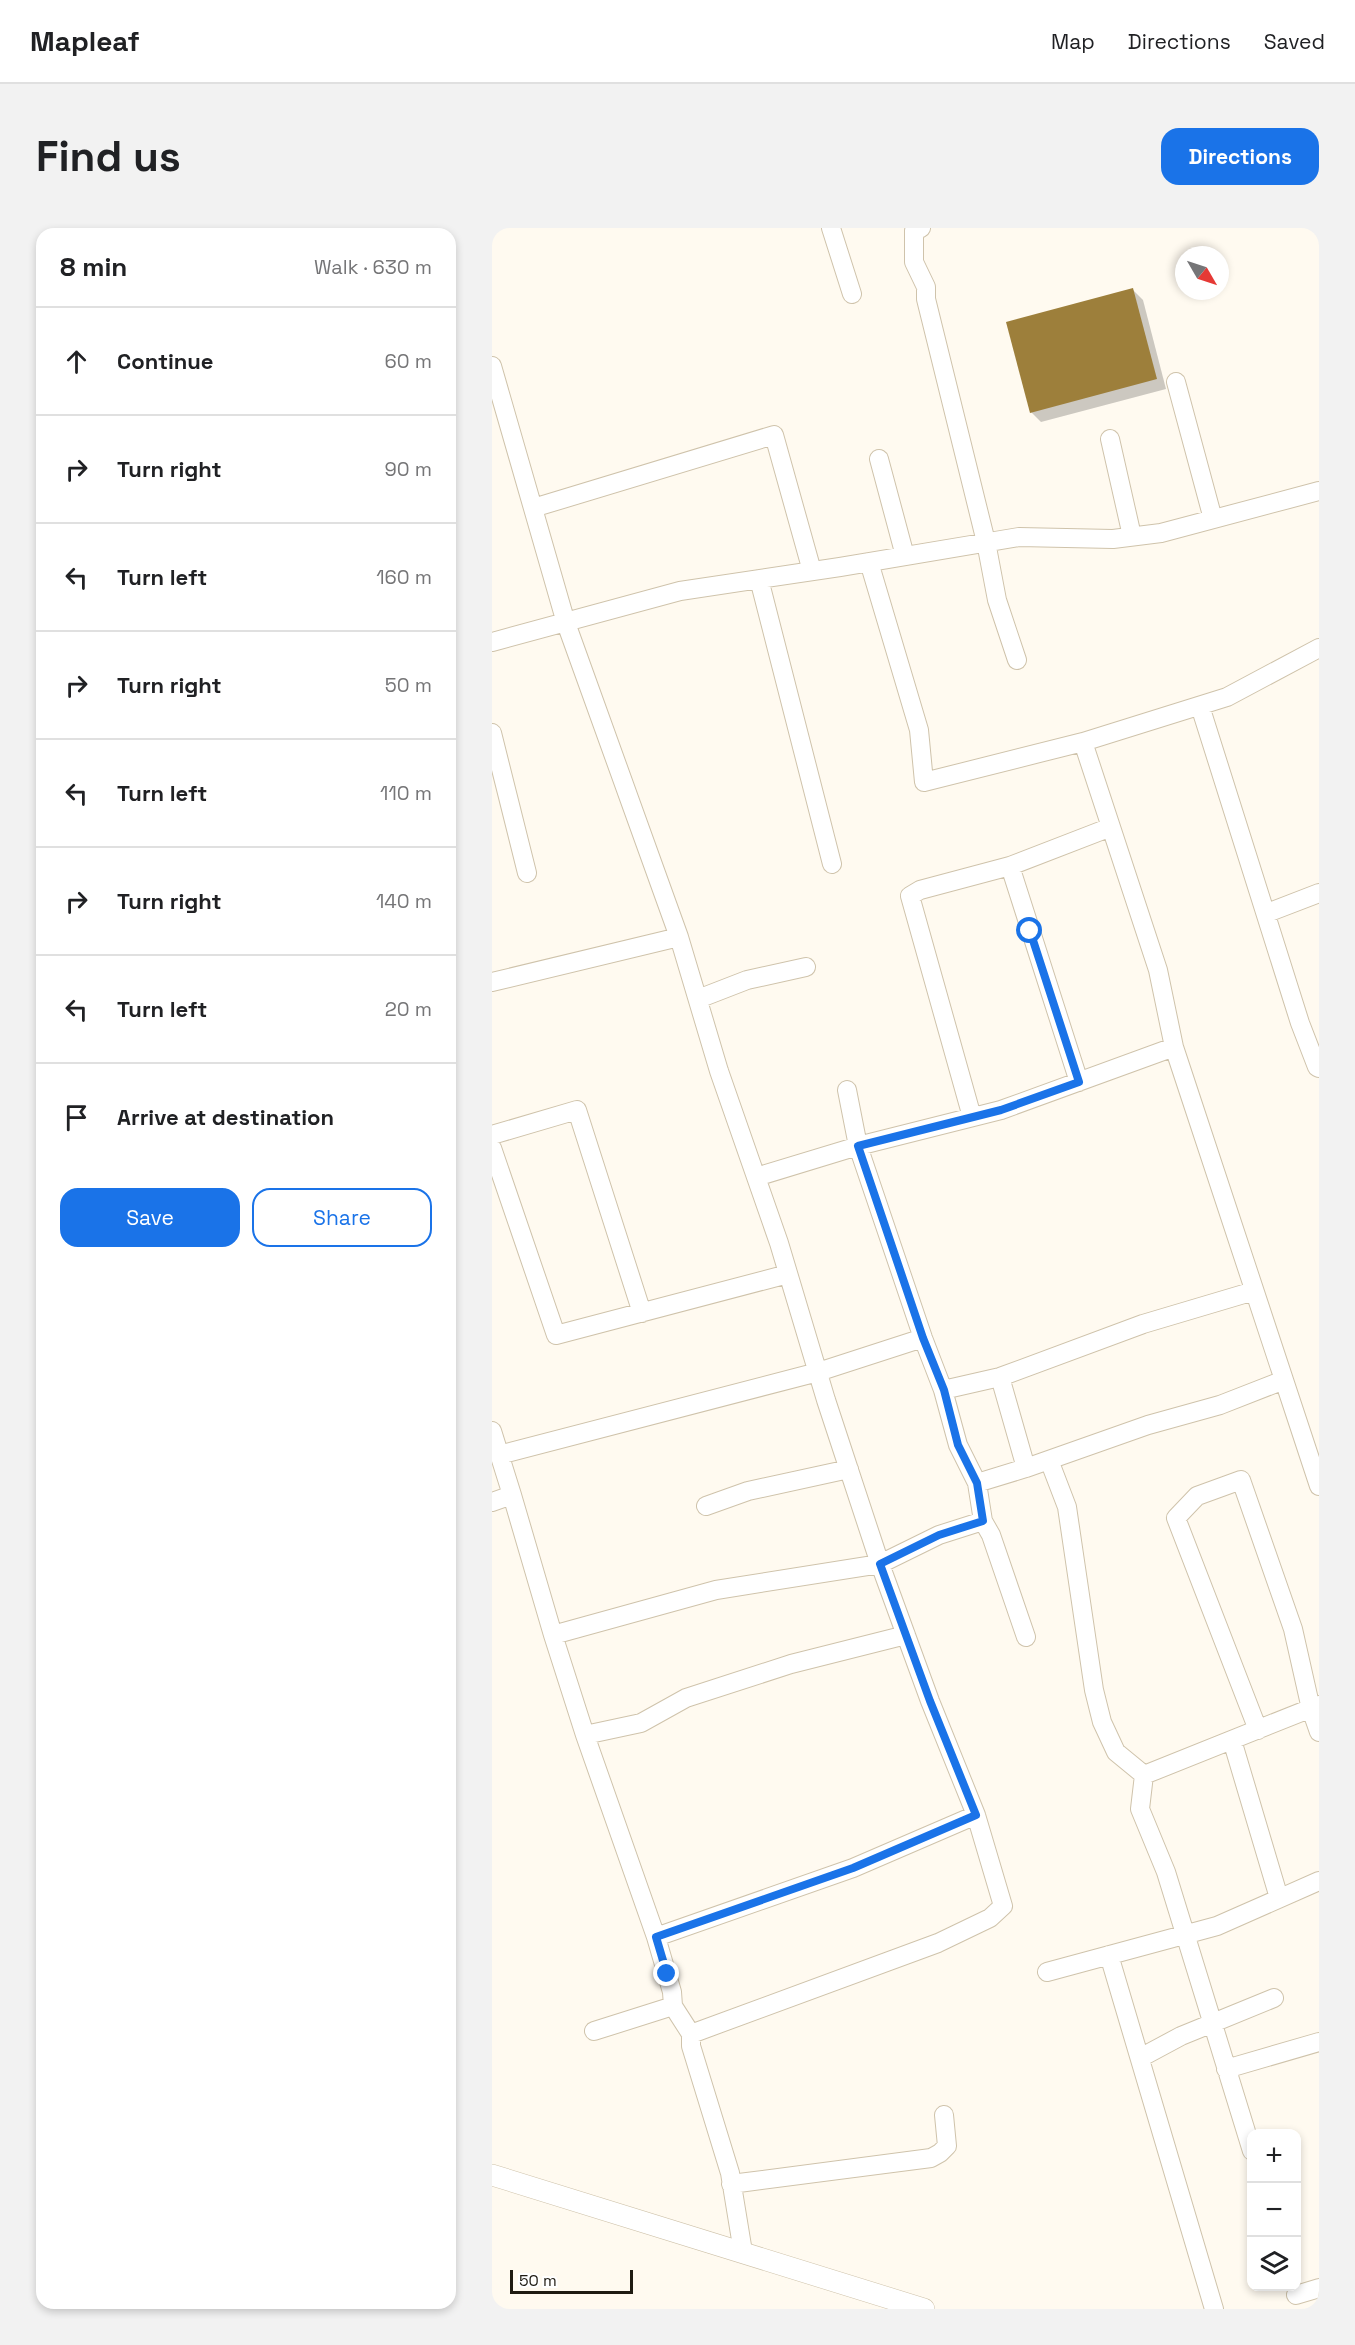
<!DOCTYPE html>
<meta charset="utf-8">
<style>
body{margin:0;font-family:"Space Grotesk",sans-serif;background:#f2f2f2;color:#202124}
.controls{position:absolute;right:18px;bottom:18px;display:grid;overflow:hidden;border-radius:12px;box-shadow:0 3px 9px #0003}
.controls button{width:54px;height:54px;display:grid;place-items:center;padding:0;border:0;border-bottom:2px solid #e0e0e0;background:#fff;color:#202124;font:30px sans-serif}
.compass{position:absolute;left:683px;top:18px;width:54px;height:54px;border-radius:50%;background:#fff;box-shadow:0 3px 9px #0003;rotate:129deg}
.scale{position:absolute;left:18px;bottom:15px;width:123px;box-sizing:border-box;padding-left:6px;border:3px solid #1f1b12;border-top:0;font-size:16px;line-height:21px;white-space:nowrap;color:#1f1b12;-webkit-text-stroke:4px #fff;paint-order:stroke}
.stop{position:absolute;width:18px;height:18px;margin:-14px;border:4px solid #1a73e8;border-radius:50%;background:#fff}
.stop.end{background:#1a73e8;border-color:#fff;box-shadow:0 2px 6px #0008}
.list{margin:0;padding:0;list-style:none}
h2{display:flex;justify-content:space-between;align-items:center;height:78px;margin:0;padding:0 24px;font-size:26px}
h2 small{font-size:20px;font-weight:400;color:#757577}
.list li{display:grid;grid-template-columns:39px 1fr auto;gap:18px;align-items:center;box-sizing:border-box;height:108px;padding:0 24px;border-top:2px solid #e0e0e0}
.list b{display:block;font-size:22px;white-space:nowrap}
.list em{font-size:20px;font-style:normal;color:#757577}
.actions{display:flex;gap:12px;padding:18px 24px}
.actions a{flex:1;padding:14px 0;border:2px solid #1a73e8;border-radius:18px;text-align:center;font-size:21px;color:#1a73e8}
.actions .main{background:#1a73e8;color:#fff}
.icon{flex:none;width:33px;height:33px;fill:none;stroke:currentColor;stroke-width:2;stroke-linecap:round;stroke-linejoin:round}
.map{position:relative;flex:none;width:827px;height:2081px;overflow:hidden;border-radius:18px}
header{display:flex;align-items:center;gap:36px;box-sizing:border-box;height:84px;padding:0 30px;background:#fff;border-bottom:2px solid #e0e0e0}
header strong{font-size:28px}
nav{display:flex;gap:33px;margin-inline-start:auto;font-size:21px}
.intro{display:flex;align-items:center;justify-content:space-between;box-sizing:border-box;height:144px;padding:0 36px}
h1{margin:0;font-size:42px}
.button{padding:15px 27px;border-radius:18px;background:#1a73e8;color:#fff;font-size:21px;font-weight:700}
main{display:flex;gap:36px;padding:0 36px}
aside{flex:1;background:#fff;border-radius:18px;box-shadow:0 3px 9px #0003}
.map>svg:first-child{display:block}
.shadow{fill:#0003}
.building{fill:#9d7f3b}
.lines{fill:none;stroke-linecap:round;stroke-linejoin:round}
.minor-casing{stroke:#cfc3ab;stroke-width:20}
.tertiary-casing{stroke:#cfc3ab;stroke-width:22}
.minor{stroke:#fff;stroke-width:18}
.tertiary{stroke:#fff;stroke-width:21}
.route{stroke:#1a73e8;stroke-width:8}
</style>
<header>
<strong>Mapleaf</strong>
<nav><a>Map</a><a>Directions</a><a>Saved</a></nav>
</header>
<div class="intro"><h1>Find us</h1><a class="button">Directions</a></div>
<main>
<aside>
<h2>8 min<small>Walk · 630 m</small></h2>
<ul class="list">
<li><svg class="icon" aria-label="ahead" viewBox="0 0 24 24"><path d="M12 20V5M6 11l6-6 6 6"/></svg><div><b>Continue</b></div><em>60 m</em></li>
<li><svg class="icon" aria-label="right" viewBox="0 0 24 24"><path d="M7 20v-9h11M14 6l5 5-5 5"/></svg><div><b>Turn right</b></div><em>90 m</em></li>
<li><svg class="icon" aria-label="left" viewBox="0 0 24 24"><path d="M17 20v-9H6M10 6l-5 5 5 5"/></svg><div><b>Turn left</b></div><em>160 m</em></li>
<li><svg class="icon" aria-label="right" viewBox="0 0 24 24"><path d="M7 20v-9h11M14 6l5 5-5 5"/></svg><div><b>Turn right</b></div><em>50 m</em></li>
<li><svg class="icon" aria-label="left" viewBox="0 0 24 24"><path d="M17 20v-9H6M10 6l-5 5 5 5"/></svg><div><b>Turn left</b></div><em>110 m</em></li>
<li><svg class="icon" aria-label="right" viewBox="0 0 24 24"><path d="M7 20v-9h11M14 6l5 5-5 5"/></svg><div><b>Turn right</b></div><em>140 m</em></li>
<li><svg class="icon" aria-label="left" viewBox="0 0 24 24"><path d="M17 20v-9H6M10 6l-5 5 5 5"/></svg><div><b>Turn left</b></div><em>20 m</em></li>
<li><svg class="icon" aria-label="arrive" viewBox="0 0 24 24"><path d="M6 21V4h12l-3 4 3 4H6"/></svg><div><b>Arrive at destination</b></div></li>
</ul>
<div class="actions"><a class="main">Save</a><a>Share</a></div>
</aside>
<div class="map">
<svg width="827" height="2081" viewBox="0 0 827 2081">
<rect width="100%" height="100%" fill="#fffaf0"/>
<!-- shadow -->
<path class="shadow" d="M641,62L651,72L674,161L549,194L539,184Z"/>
<!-- building -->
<path class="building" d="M641,60L665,151L538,185L514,94Z"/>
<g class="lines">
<defs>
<path id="minor" d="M339,0L360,66
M429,0L422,3V34L434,59V71L494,314L505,372L525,432
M0,138L74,395L187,709
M684,154L721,291
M618,211L640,308
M387,231L413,328
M41,280L282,207L320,343
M377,334L427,502L432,554L591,514
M267,351L340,636
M0,414L188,363L348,339L527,309L621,311L669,305L827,263
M708,478L808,795L825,839L827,840
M0,505L35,645
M518,638L587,854
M775,685L827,665
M0,754L187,709L227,843L287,1015L334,1172L388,1336L438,1473L484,1587L511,1678L498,1690L446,1715L199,1806
M206,771L255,752L314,739
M682,819L827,1258
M355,862L366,918L431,1110L451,1162L466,1217L485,1255L491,1293L499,1307L534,1409
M480,889L418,668L428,662L518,638L619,599
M0,907L85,882L150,1085
M0,920L64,1107L296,1046
M264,949L366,918L509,882L682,819L666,742L591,514L735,469L827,420
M508,1149L534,1240
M451,1162L508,1149L651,1096L762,1063
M0,1203L20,1267L0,1274
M7,1227L326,1144L431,1110
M557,1232L575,1279L602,1462L610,1494L624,1524L652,1547
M485,1255L534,1240L656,1197L728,1177L792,1152
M20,1267L61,1407L93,1507L164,1709L180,1764L181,1778L199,1806V1818L238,1945L251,2024
M214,1278L256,1263L357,1241
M61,1407L224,1362L388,1336L447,1307L491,1293
M766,1502L684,1290L705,1268L749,1252L801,1401L819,1481L827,1504
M93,1507L149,1495L194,1470L299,1436L414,1407
M740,1512L787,1670
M652,1547L648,1581L674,1644L760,1923
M652,1547L827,1477
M164,1709L361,1640L484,1587
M617,1727L722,2081
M555,1744L725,1698L827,1653
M102,1803L181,1778
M648,1830L689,1808L782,1770
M734,1841L827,1814
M239,1956L439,1930L448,1925L455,1918L452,1887
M804,2067L827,2060"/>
<path id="tertiary" d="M0,1947L432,2081"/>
</defs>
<!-- minor casing -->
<use href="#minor" class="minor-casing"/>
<!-- tertiary casing -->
<use href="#tertiary" class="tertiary-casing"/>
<!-- minor -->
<use href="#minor" class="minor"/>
<!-- tertiary -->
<use href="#tertiary" class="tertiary"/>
</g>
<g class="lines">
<!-- route -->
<path class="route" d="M175,1746L164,1709L361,1640L484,1587L438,1473L388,1336L447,1307L491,1293L485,1255L466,1217L452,1162L431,1110L366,918L509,882L587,854L538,703"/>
</g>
</svg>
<div class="controls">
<button>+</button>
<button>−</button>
<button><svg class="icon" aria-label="layers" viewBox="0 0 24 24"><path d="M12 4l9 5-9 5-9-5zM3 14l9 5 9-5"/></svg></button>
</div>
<svg class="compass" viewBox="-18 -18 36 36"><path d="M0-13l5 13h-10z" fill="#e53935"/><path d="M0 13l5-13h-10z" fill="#757577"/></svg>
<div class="scale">50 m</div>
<div class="stop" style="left:538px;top:703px"></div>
<div class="stop end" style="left:175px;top:1746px"></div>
</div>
</main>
